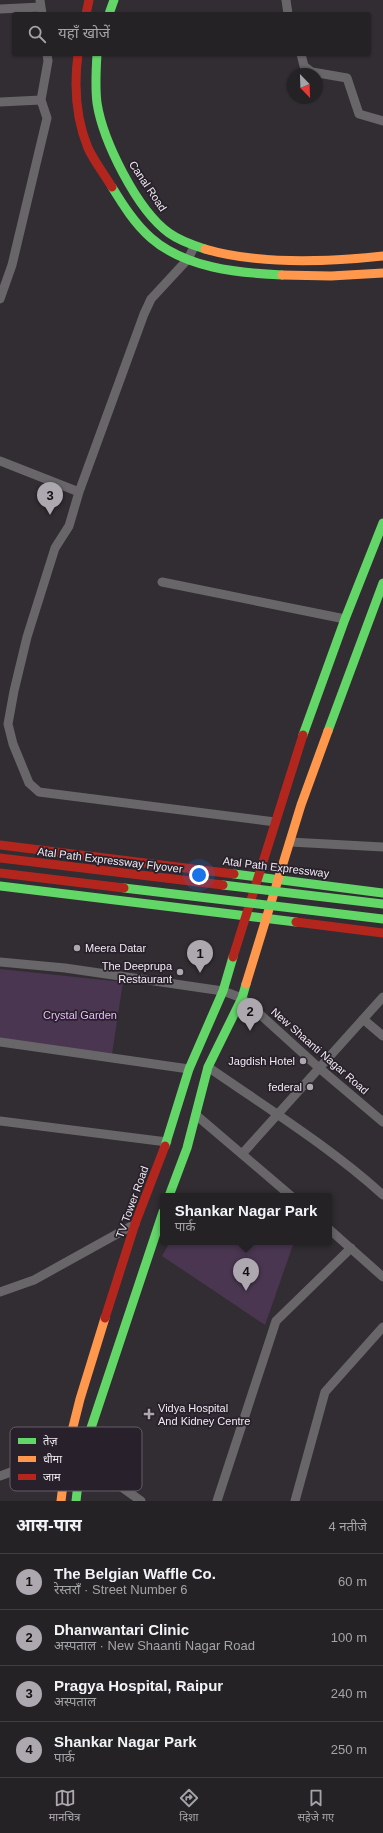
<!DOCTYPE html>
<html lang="hi">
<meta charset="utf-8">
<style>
body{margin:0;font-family:Helvetica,"Noto Sans Devanagari",sans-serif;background:#312f32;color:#f1f3f6}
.compass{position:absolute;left:287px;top:68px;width:36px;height:36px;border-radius:50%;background:#252226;box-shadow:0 1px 3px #0004;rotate:157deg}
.you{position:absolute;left:199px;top:875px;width:14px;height:14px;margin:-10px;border:3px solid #fff;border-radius:50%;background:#1a73e8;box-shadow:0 0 0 6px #1a73e833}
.badge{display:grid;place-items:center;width:26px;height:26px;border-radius:50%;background:#ada8af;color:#111;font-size:13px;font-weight:700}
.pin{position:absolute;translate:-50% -33px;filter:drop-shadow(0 1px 2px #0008)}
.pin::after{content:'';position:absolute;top:21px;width:14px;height:12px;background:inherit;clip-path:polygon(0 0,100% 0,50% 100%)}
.popup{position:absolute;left:160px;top:1193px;width:172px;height:52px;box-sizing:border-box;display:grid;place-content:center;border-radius:4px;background:#252226;filter:drop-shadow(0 1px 3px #0005);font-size:13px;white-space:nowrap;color:#a3a4a7}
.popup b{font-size:15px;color:#f1f3f6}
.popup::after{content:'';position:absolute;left:50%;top:100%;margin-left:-8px;border:8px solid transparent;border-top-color:#252226}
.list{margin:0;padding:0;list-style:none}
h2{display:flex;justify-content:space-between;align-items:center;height:52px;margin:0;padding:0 16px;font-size:17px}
h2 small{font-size:13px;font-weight:400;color:#a3a4a7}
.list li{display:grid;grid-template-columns:26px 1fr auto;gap:12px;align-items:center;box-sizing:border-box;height:56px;padding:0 16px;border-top:1px solid #423f43}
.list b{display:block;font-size:15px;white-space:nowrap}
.list p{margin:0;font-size:13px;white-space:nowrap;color:#a3a4a7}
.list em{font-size:13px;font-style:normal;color:#a3a4a7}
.icon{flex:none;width:22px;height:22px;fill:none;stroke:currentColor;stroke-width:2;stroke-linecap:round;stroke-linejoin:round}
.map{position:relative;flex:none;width:383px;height:1501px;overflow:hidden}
.search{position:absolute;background:#252226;box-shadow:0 1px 3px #0004;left:12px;right:12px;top:12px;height:44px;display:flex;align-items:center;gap:10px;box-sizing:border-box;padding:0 14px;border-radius:4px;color:#a3a4a7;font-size:15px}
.sheet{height:276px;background:#252226}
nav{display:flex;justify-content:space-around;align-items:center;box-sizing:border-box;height:56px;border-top:1px solid #423f43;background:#252226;font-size:11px;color:#a3a4a7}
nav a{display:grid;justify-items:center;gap:2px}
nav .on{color:#ada8af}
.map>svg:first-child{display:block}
.green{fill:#4a3651}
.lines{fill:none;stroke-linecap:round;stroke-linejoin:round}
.street{stroke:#686669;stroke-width:9}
.fast{stroke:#63d668;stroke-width:9}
.slow{stroke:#ff974d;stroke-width:9}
.jam{stroke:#b3261e;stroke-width:9}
.fast-bridge{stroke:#63d668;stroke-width:9}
.jam-bridge{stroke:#b3261e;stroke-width:9}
.poi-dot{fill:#ada8af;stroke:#28202b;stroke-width:1.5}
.labels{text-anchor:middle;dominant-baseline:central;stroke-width:3.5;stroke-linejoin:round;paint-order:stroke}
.street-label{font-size:11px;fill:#f0ebf2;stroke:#28202b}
.poi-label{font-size:11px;fill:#f0ebf2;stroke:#28202b;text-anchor:end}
.park-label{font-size:11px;fill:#e8bbfa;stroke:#28202b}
.key{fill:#28202b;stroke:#645d67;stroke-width:1}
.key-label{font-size:11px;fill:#f0ebf2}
</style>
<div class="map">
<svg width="383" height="1501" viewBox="0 0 383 1501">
<rect width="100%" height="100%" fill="#312d32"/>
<!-- green -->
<path class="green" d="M0,969L123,982L112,1054L0,1042Z
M170,1242H294L265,1325L162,1256Z"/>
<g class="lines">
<!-- street -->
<path class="street" d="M40,0L42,14
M286,0L288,14
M0,9L41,7
M301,54L304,66L312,72L347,78L359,114L383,121
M0,102L41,100L48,61L47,54
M194,247L188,259L151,299L144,314L79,492L69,526L55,548L27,637L14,691L8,724L13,744L29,783L39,792L275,822
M0,299L12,265L47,118L41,100
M0,461L79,492
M162,582L345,619
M290,842L383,847
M0,962L65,968L223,991L242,998L318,1067L383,1122
M363,1019L383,1036
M0,1042L189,1069
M208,1067C267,1108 330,1147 383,1195
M196,1115L291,1196
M0,1121L167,1142
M242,1154L383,997
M329,1229L383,1277
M0,1292L34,1280L135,1224
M81,1458L141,1501
M0,1476L67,1451
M217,1501L276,1321L351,1248
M295,1501L325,1392L383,1327"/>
<!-- fast -->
<path class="fast" d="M109,14L114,0
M97,54C96,70 95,87 97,103C103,141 137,210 169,233C180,241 192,245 205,249
M112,187C123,205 135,224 151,238C185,268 238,273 282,275
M328,731L383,583
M303,735L345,619L383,523
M234,874L383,893
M0,886L296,922
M165,1146L189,1069L223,991L233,957
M169,1196L187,1148L208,1067L242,998L246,984
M76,1501L81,1458L163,1212"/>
<!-- slow -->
<path class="slow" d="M205,249C259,265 327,262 383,256
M282,275L331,276L383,273
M246,984L301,805L328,731
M61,1501L67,1451L80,1399L105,1318"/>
<!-- jam -->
<path class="jam" d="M86,14L89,0
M78,54C74,85 76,119 88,148C94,161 104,174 112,187
M0,845L234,874
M296,922L383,933
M233,957L303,735
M105,1318L135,1224L165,1146"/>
<!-- fast-bridge -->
<path class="fast-bridge" d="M223,885L383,904
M124,888L383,919"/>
<!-- jam-bridge -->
<path class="jam-bridge" d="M0,858L223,885
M0,873L124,888"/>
</g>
<!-- markers -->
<g class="poi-dot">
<circle cx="77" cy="948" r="4"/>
<circle cx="180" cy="972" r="4"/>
<circle cx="303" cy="1061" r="4"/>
<circle cx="310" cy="1087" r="4"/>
<path d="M147 1408h4v4h4v4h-4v4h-4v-4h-4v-4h4z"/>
</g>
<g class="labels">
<!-- street labels -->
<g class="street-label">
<text transform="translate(148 186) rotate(56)">Canal Road</text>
<text transform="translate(110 860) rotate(7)">Atal Path Expressway Flyover</text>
<text transform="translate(276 867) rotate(7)">Atal Path Expressway</text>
<text transform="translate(320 1051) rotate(41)">New Shaanti Nagar Road</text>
<text transform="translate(132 1202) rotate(-70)">TV Tower Road</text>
</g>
<!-- poi labels -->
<g class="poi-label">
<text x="85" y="948" text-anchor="start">Meera Datar</text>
<text x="172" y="966">The Deeprupa<tspan x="172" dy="13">Restaurant</tspan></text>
<text x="295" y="1061">Jagdish Hotel</text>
<text x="302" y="1087">federal</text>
<text x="158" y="1408" text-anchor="start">Vidya Hospital<tspan x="158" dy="13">And Kidney Centre</tspan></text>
</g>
<!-- park labels -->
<g class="park-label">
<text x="80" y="1015">Crystal Garden</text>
</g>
</g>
<!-- legend -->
<rect x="10" y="1427" width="132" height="64" rx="6" class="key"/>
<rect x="18" y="1438" width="18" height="6" fill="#63d668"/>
<rect x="18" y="1456" width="18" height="6" fill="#ff974d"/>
<rect x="18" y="1474" width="18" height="6" fill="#b3261e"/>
<g class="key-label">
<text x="43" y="1445">तेज़</text>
<text x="43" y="1463">धीमा</text>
<text x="43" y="1481">जाम</text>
</g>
</svg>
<svg class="compass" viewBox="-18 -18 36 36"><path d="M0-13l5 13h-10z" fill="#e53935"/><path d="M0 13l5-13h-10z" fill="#a3a4a7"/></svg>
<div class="you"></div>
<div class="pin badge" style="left:200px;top:973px">1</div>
<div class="pin badge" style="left:250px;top:1031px">2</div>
<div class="pin badge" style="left:50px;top:515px">3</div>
<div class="pin badge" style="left:246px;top:1291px">4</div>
<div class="popup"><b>Shankar Nagar Park</b>पार्क</div>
<div class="search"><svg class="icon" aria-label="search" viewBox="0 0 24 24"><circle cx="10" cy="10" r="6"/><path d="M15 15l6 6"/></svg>यहाँ खोजें</div>
</div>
<section class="sheet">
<h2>आस-पास<small>4 नतीजे</small></h2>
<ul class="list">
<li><span class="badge">1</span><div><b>The Belgian Waffle Co.</b><p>रेस्तराँ · Street Number 6</p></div><em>60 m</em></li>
<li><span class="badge">2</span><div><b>Dhanwantari Clinic</b><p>अस्पताल · New Shaanti Nagar Road</p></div><em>100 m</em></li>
<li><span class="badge">3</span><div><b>Pragya Hospital, Raipur</b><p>अस्पताल</p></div><em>240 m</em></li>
<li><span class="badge">4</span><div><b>Shankar Nagar Park</b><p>पार्क</p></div><em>250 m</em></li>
</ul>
</section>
<nav>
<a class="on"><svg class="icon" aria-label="map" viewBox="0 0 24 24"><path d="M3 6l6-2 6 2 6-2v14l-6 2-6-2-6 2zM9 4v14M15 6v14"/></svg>मानचित्र</a>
<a><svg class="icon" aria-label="directions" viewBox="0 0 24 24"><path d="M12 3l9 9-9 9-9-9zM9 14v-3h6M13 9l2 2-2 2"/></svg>दिशा</a>
<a><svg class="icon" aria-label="saved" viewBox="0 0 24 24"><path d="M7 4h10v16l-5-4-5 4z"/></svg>सहेजे गए</a>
</nav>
